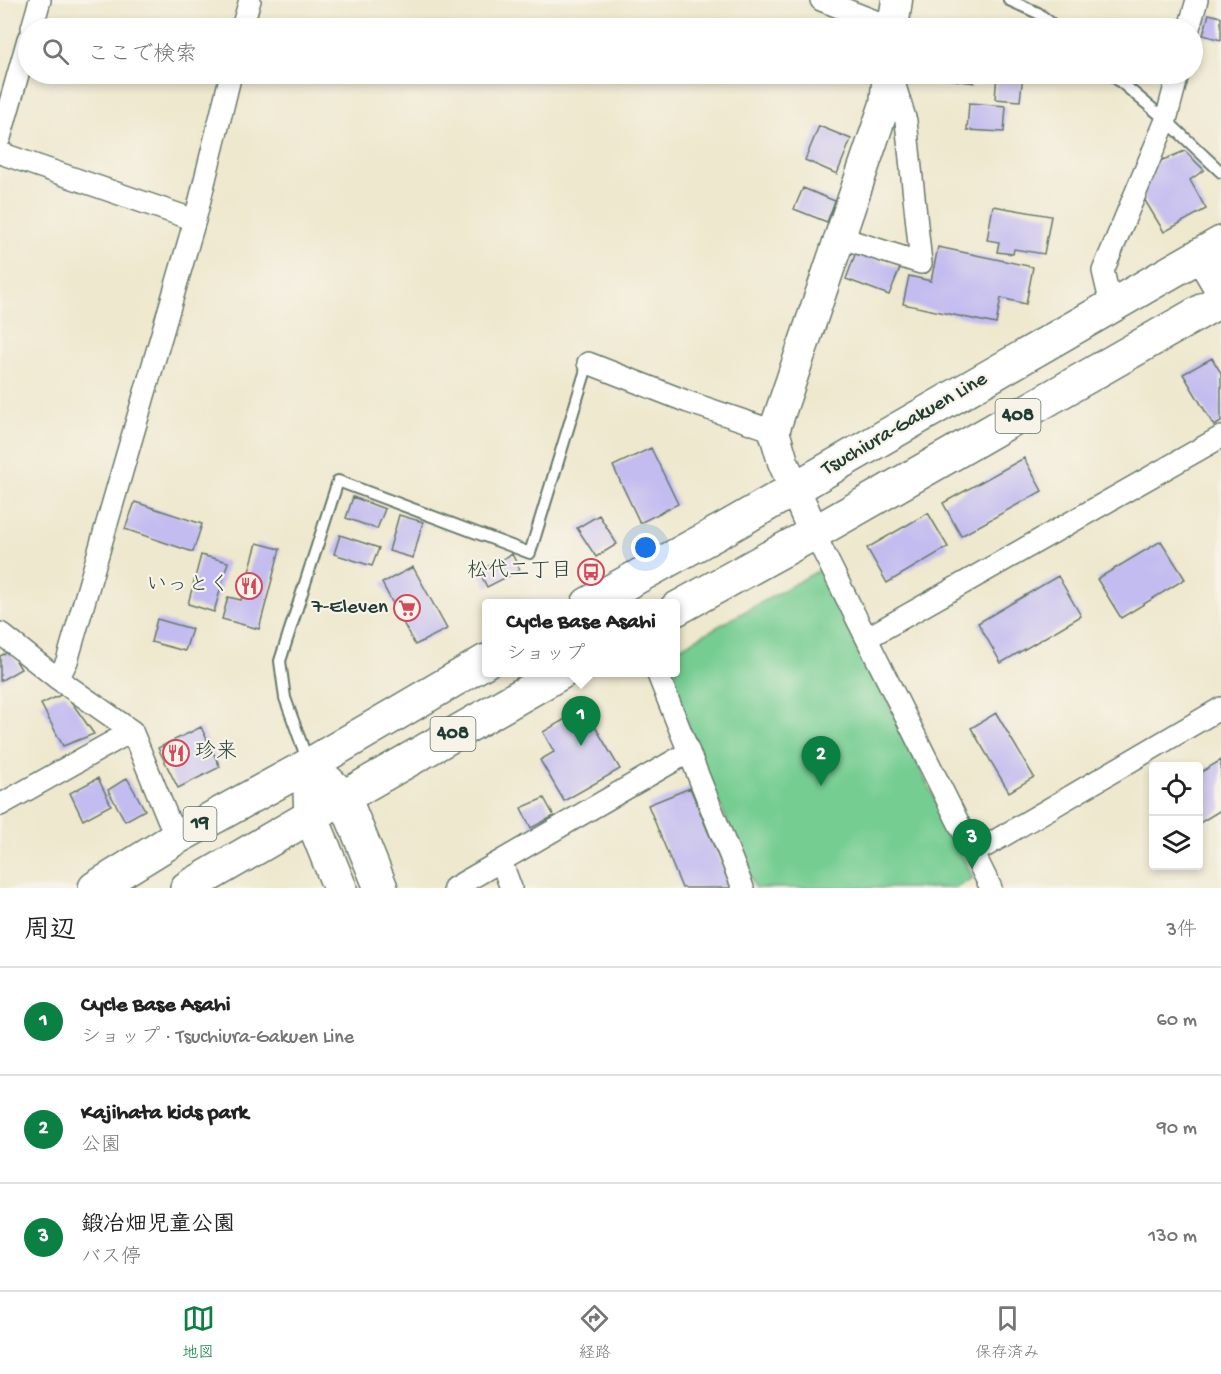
<!DOCTYPE html>
<html lang="ja">
<meta charset="utf-8">
<style>
body{margin:0;font-family:"Gochi Hand","Klee One",sans-serif;background:#f6f6f6;color:#222}
.controls{position:absolute;right:18px;bottom:18px;display:grid;overflow:hidden;border-radius:6px;box-shadow:0 3px 9px #0003}
.controls button{width:54px;height:54px;display:grid;place-items:center;padding:0;border:0;border-bottom:2px solid #e0e0e0;background:#fff;color:#222;font:30px sans-serif}
.you{position:absolute;left:646px;top:548px;width:21px;height:21px;margin:-15px;border:4px solid #fff;border-radius:50%;background:#1a73e8;box-shadow:0 0 0 9px #1a73e833}
.badge{display:grid;place-items:center;width:39px;height:39px;border-radius:50%;background:#0b8043;color:#fff;font-size:20px;font-weight:700}
.pin{position:absolute;translate:-50% -50px;filter:drop-shadow(0 2px 3px #0008)}
.pin::after{content:'';position:absolute;top:32px;width:21px;height:18px;background:inherit;clip-path:polygon(0 0,100% 0,50% 100%)}
.popup{position:absolute;left:482px;top:599px;width:198px;height:78px;box-sizing:border-box;display:grid;place-content:center;border-radius:6px;background:#fff;filter:drop-shadow(0 2px 4px #0005);font-size:20px;white-space:nowrap;color:#767676}
.popup b{font-size:22px;color:#222}
.popup::after{content:'';position:absolute;left:50%;top:100%;margin-left:-12px;border:12px solid transparent;border-top-color:#fff}
.list{margin:0;padding:0;list-style:none}
h2{display:flex;justify-content:space-between;align-items:center;height:78px;margin:0;padding:0 24px;font-size:26px}
h2 small{font-size:20px;font-weight:400;color:#767676}
.list li{display:grid;grid-template-columns:39px 1fr auto;gap:18px;align-items:center;box-sizing:border-box;height:108px;padding:0 24px;border-top:2px solid #e0e0e0}
.list b{display:block;font-size:22px;white-space:nowrap}
.list p{margin:0;font-size:20px;white-space:nowrap;color:#767676}
.list em{font-size:20px;font-style:normal;color:#767676}
.icon{flex:none;width:33px;height:33px;fill:none;stroke:currentColor;stroke-width:2;stroke-linecap:round;stroke-linejoin:round}
.map{position:relative;flex:none;width:1221px;height:888px;overflow:hidden}
.search{position:absolute;background:#fff;box-shadow:0 3px 9px #0003;left:18px;right:18px;top:18px;height:66px;display:flex;align-items:center;gap:15px;box-sizing:border-box;padding:0 21px;border-radius:33px;color:#767676;font-size:22px}
.sheet{height:402px;background:#fff}
nav{display:flex;justify-content:space-around;align-items:center;box-sizing:border-box;height:84px;border-top:2px solid #e0e0e0;background:#fff;font-size:16px;color:#767676}
nav a{display:grid;justify-items:center;gap:3px}
nav .on{color:#0b8043}
.map>svg:first-child{display:block}
.green{fill:#76cd92;stroke:#4a8563;stroke-width:1.5}
.building{fill:#c3bcf0}
.lines{fill:none;stroke-linecap:round;stroke-linejoin:round}
.lane-casing{stroke:#67796a;stroke-width:14}
.street-casing{stroke:#67796a;stroke-width:24}
.secondary-casing{stroke:#67796a;stroke-width:33}
.primary-casing{stroke:#67796a;stroke-width:36}
.highway-casing{stroke:#67796a;stroke-width:36}
.lane{stroke:#fff;stroke-width:10}
.street{stroke:#fff;stroke-width:21}
.secondary{stroke:#fff;stroke-width:30}
.primary{stroke:#fff;stroke-width:33}
.highway{stroke:#fff;stroke-width:33}
.labels{text-anchor:middle;dominant-baseline:central;stroke-width:4.5;stroke-linejoin:round;paint-order:stroke}
.shield{fill:#f7f3e8;stroke:#60746a;stroke-width:1.5}
.shield-label{font-size:20px;font-weight:bold;fill:#1f3d34}
.street-label{font-size:21px;fill:#1f3d34;stroke:#f7f3e8}
.poi-label{font-size:21px;fill:#1f3d34;stroke:#f7f3e8;text-anchor:end}
</style>
<div class="map">
<svg width="1221" height="888" viewBox="0 0 1221 888">
<rect width="100%" height="100%" fill="#f7f3e8"/>
<filter id="ink" filterUnits="userSpaceOnUse"><feTurbulence type="fractalNoise" baseFrequency=".0167" numOctaves="2"/><feDisplacementMap in="SourceGraphic" scale="12" xChannelSelector="R" yChannelSelector="G"/><feConvolveMatrix kernelMatrix="1 2 1 2 8 2 1 2 1" color-interpolation-filters="sRGB"/></filter>
<filter id="wash" filterUnits="userSpaceOnUse"><feTurbulence type="fractalNoise" baseFrequency=".008" numOctaves="4" result="noise"/><feDisplacementMap in="SourceGraphic" scale="24" xChannelSelector="R" yChannelSelector="G"/><feGaussianBlur stdDeviation="1.35" result="paint"/><feColorMatrix in="noise" values="0 0 0 0 0 0 0 0 0 0 0 0 0 0 0 0 0 1.4 0 .05"/><feComposite in="paint" operator="in"/></filter>
<g filter="url(#wash)">
<rect width="100%" height="100%" fill="#eee8ce"/>
<!-- green -->
<path class="green" d="M823,568L973,878L955,888H755L665,673L676,672V650Z"/>
<g id="blocks">
<!-- building -->
<path class="building" d="M1209,14L1221,17V40L1203,35Z
M913,74H975L974,83Z
M997,74H1023L1020,101L995,99Z
M969,103L1006,106L1004,132L967,130Z
M819,126L851,139L837,174L805,160Z
M1185,151L1204,170L1190,180L1206,209L1164,232L1141,194L1155,163Z
M803,188L835,201L827,222L794,209Z
M993,206L1051,216L1044,254L1014,249L1013,254L997,252L999,242L987,240Z
M938,247L1033,267L1026,304L1001,298L996,324L903,304L909,276L931,281Z
M856,252L900,268L889,295L846,279Z
M1212,358L1221,373V422L1214,426L1183,374Z
M651,448L678,504L640,523L613,466Z
M1024,458L1042,491L961,536L943,503Z
M353,497L385,509L377,529L346,518Z
M135,502L202,524L193,552L125,529Z
M928,513L948,547L887,583L867,548Z
M399,515L423,522L413,558L389,551Z
M599,515L617,544L596,557L577,528Z
M340,535L379,548L372,566L334,554Z
M1161,541L1185,579L1121,618L1097,579Z
M257,543L280,549L259,629L222,619L228,597L241,600Z
M512,554L520,570L487,587L479,571Z
M201,555L228,562L214,612L188,604Z
M413,567L447,629L415,645L382,583Z
M1058,576L1081,616L1001,663L978,623Z
M157,619L192,629L185,651L151,642Z
M10,651L21,669L0,681V656Z
M65,693L94,734L63,746L41,704Z
M584,708L620,769L564,801L540,760L554,752L543,732Z
M996,713L1034,777L1009,792L971,728Z
M201,727L220,767L178,788L158,748Z
M1221,760V810L1198,824V774Z
M98,778L111,805L83,820L70,793Z
M127,778L145,810L125,821L108,790Z
M690,788L731,888H682L648,805Z
M544,798L554,816L531,828L521,808Z"/>
</g>
</g>
<g filter="url(#ink)">
<use href="#blocks" fill-opacity="0" stroke="#67796a" stroke-width="1.5"/>
<g class="lines">
<defs>
<path id="lane" d="M1009,0L1038,13L1057,28
M1111,74L1166,120L1221,172
M308,762L285,698L280,661L338,481L530,553L588,363"/>
<path id="street" d="M821,0L893,28
M32,28L40,0
M242,28L250,0
M1189,28L1197,0
M0,138L28,39
M0,153L195,220
M839,237L921,263L906,121L892,76
M1111,305L1103,271L1166,120L1178,74
M588,363L688,402L774,431
M814,533L991,888
M0,633L58,679L132,731L176,838
M867,638L1221,437
M657,672L743,888
M58,679L67,661L195,220L231,74
M0,805L132,731
M974,853L1221,708
M501,861L511,888
M454,888L689,752"/>
<path id="secondary" d="M893,28L897,0
M1200,255L1221,291
M814,533L783,462L774,431L885,104L888,74"/>
<path id="primary" d="M95,888L176,838L309,765
M187,888L311,816"/>
<path id="highway" d="M588,604L728,527L1221,243
M676,609L814,533L1221,300
M309,765L486,661
M327,781L344,797L381,888
M310,793L311,816L340,888
M311,816L562,672"/>
</defs>
<!-- lane casing -->
<use href="#lane" class="lane-casing"/>
<!-- street casing -->
<use href="#street" class="street-casing"/>
<!-- secondary casing -->
<use href="#secondary" class="secondary-casing"/>
<!-- primary casing -->
<use href="#primary" class="primary-casing"/>
<!-- highway casing -->
<use href="#highway" class="highway-casing"/>
<!-- lane -->
<use href="#lane" class="lane"/>
<!-- street -->
<use href="#street" class="street"/>
<!-- secondary -->
<use href="#secondary" class="secondary"/>
<!-- primary -->
<use href="#primary" class="primary"/>
<!-- highway -->
<use href="#highway" class="highway"/>
</g>
</g>
<!-- icons -->
<defs>
<symbol id="bus-ring" viewBox="-11 -11 22 22"><circle r="9.5" fill="#f7f3e8" stroke="#d1495b" stroke-width="1.5"/><path d="M-5-6H5V4H4V6H2V4H-2V6H-4V4H-5ZM-3.5-4V0h7V-4ZM-3.5 1.2v1.5H-2V1.2ZM2 1.2v1.5H3.5V1.2Z" fill="#d1495b"/></symbol>
<symbol id="restaurant-ring" viewBox="-11 -11 22 22"><circle r="9.5" fill="#f7f3e8" stroke="#d1495b" stroke-width="1.5"/><path d="M-5-6h1v4h1v-4h1v4h1v-4h1v5L-1.5 .5V6h-2V.5L-5-1ZM5-6V6H3V1.5H1.5Q1.5-4 5-6Z" fill="#d1495b"/></symbol>
<symbol id="supermarket-ring" viewBox="-11 -11 22 22"><circle r="9.5" fill="#f7f3e8" stroke="#d1495b" stroke-width="1.5"/><path d="M-6-5.5h2.5l.6 2H6L4.5 2H-2.5L-4.4-4H-6ZM-1.5 3.2a1.3 1.3 0 1 0 .1 0ZM3 3.2a1.3 1.3 0 1 0 .1 0Z" fill="#d1495b"/></symbol>
</defs>
<g fill-rule="evenodd">
<use href="#bus-ring" x="576" y="557" width="30" height="30"/>
<use href="#restaurant-ring" x="234" y="571" width="30" height="30"/>
<use href="#supermarket-ring" x="392" y="593" width="30" height="30"/>
<use href="#restaurant-ring" x="161" y="738" width="30" height="30"/>
</g>
<g class="labels">
<!-- shield labels -->
<g class="shield">
<rect x="995.5" y="399" width="45" height="34" rx="4.5"/>
<rect x="430.5" y="717" width="45" height="34" rx="4.5"/>
<rect x="183.5" y="807" width="33" height="34" rx="4.5"/>
</g>
<g class="shield-label">
<text x="1018" y="416">408</text>
<text x="453" y="734">408</text>
<text x="200" y="824">19</text>
</g>
<!-- street labels -->
<g class="street-label">
<text transform="translate(905 425) rotate(-30)">Tsuchiura-Gakuen Line</text>
</g>
<!-- poi labels -->
<g class="poi-label">
<text x="572" y="572">松代二丁目</text>
<text x="230" y="586">いっとく</text>
<text x="388" y="608">7-Eleven</text>
<text x="195" y="753" text-anchor="start">珍来</text>
</g>
</g>
</svg>
<div class="controls">
<button><svg class="icon" aria-label="locate" viewBox="0 0 24 24"><circle cx="12" cy="12" r="6"/><path d="M12 2v4M12 18v4M2 12h4M18 12h4"/></svg></button>
<button><svg class="icon" aria-label="layers" viewBox="0 0 24 24"><path d="M12 4l9 5-9 5-9-5zM3 14l9 5 9-5"/></svg></button>
</div>
<div class="you"></div>
<div class="pin badge" style="left:581px;top:746px">1</div>
<div class="popup"><b>Cycle Base Asahi</b>ショップ</div>
<div class="pin badge" style="left:821px;top:786px">2</div>
<div class="pin badge" style="left:972px;top:869px">3</div>
<div class="search"><svg class="icon" aria-label="search" viewBox="0 0 24 24"><circle cx="10" cy="10" r="6"/><path d="M15 15l6 6"/></svg>ここで検索</div>
</div>
<section class="sheet">
<h2>周辺<small>3件</small></h2>
<ul class="list">
<li><span class="badge">1</span><div><b>Cycle Base Asahi</b><p>ショップ · Tsuchiura-Gakuen Line</p></div><em>60 m</em></li>
<li><span class="badge">2</span><div><b>Kajihata kids park</b><p>公園</p></div><em>90 m</em></li>
<li><span class="badge">3</span><div><b>鍛冶畑児童公園</b><p>バス停</p></div><em>130 m</em></li>
</ul>
</section>
<nav>
<a class="on"><svg class="icon" aria-label="map" viewBox="0 0 24 24"><path d="M3 6l6-2 6 2 6-2v14l-6 2-6-2-6 2zM9 4v14M15 6v14"/></svg>地図</a>
<a><svg class="icon" aria-label="directions" viewBox="0 0 24 24"><path d="M12 3l9 9-9 9-9-9zM9 14v-3h6M13 9l2 2-2 2"/></svg>経路</a>
<a><svg class="icon" aria-label="saved" viewBox="0 0 24 24"><path d="M7 4h10v16l-5-4-5 4z"/></svg>保存済み</a>
</nav>
